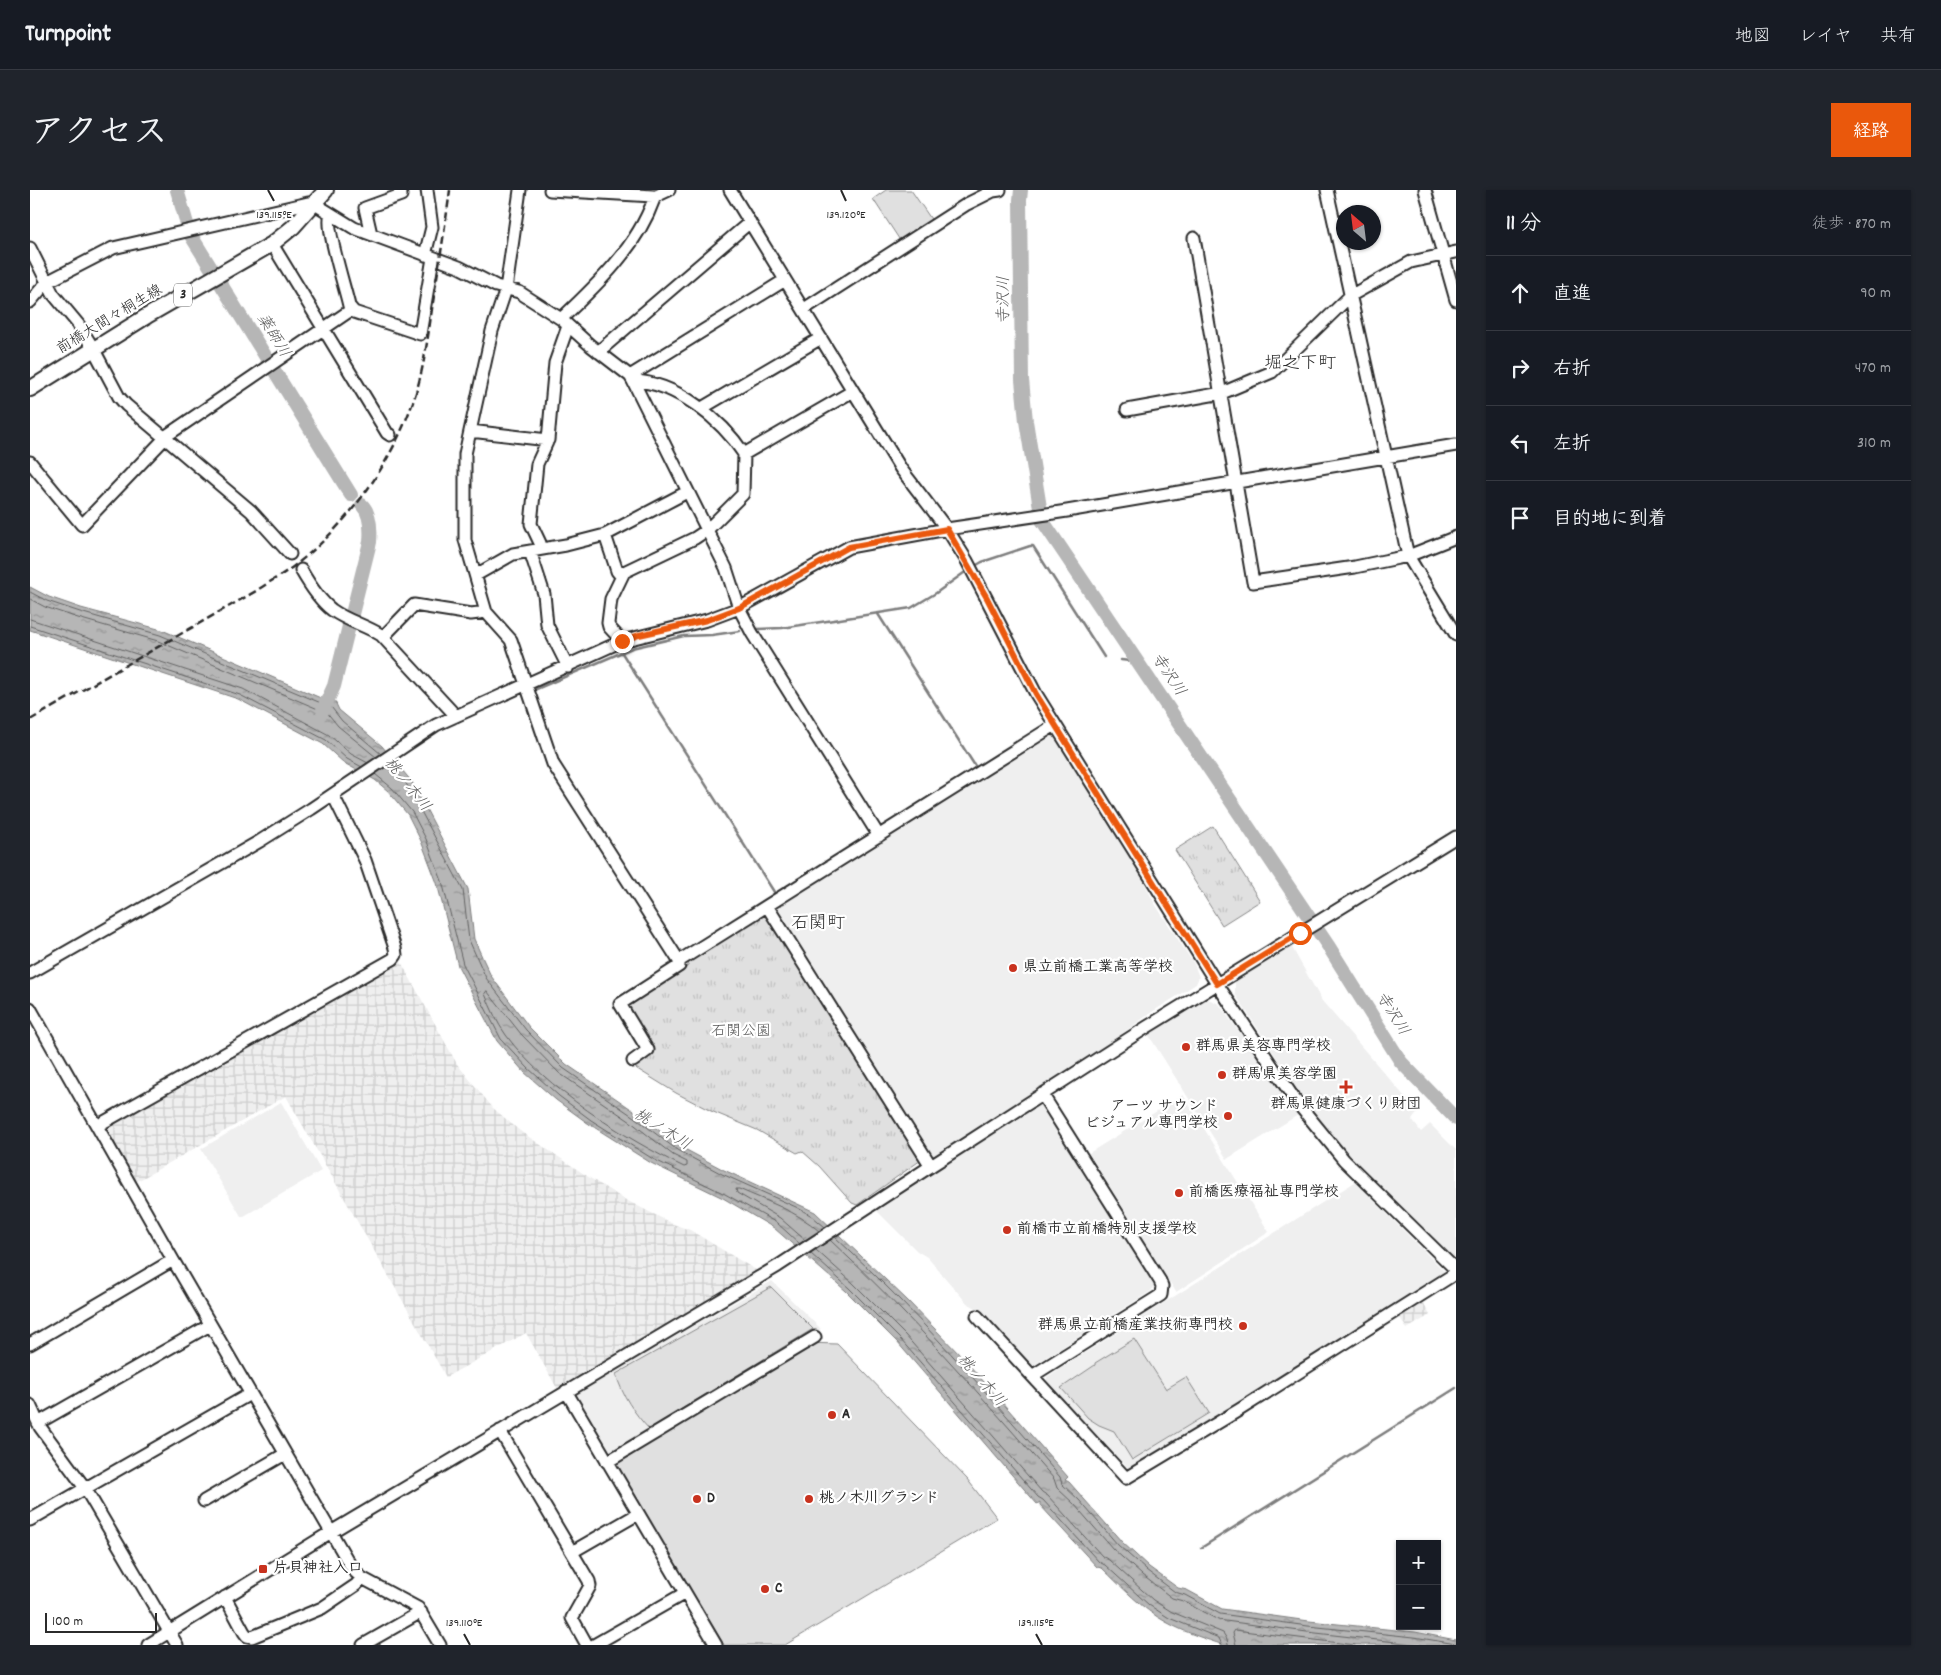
<!DOCTYPE html>
<html lang="ja">
<meta charset="utf-8">
<style>
body{margin:0;font-family:Dekko,"Klee One",sans-serif;background:#20242c;color:#f1f3f6}
.controls{position:absolute;right:15px;bottom:15px;display:grid;overflow:hidden;border-radius:0px;box-shadow:0 1px 4px #0004}
.controls button{width:45px;height:45px;display:grid;place-items:center;padding:0;border:0;border-bottom:1px solid #363941;background:#171b24;color:#f1f3f6;font:25px sans-serif}
.compass{position:absolute;left:1306px;top:15px;width:45px;height:45px;border-radius:50%;background:#171b24;box-shadow:0 1px 4px #0004;rotate:332deg}
.scale{position:absolute;left:15px;bottom:12px;width:112px;box-sizing:border-box;padding-left:5px;border:2px solid #2b2b2b;border-top:0;font-size:14px;line-height:18px;white-space:nowrap;color:#2b2b2b;-webkit-text-stroke:4px #fff;paint-order:stroke}
.stop{position:absolute;width:15px;height:15px;margin:-11px;border:4px solid #ea580c;border-radius:50%;background:#fff}
.stop.end{background:#ea580c;border-color:#fff;box-shadow:0 1px 5px #0008}
.list{margin:0;padding:0;list-style:none}
h2{display:flex;justify-content:space-between;align-items:center;height:65px;margin:0;padding:0 20px;font-size:21px}
h2 small{font-size:16px;font-weight:400;color:#9ea1a6}
.list li{display:grid;grid-template-columns:32px 1fr auto;gap:15px;align-items:center;box-sizing:border-box;height:75px;padding:0 20px;border-top:1px solid #363941}
.list b{display:block;font-size:19px;white-space:nowrap}
.list em{font-size:16px;font-style:normal;color:#9ea1a6}
.icon{flex:none;width:28px;height:28px;fill:none;stroke:currentColor;stroke-width:2;stroke-linecap:round;stroke-linejoin:round}
.map{position:relative;flex:none;width:1426px;height:1455px;overflow:hidden;border-radius:0px}
header{display:flex;align-items:center;gap:30px;box-sizing:border-box;height:70px;padding:0 25px;background:#171b24;border-bottom:1px solid #363941}
header strong{font-size:24px}
nav{display:flex;gap:28px;margin-inline-start:auto;font-size:18px}
.intro{display:flex;align-items:center;justify-content:space-between;box-sizing:border-box;height:120px;padding:0 30px}
h1{margin:0;font-size:35px}
.button{padding:12px 22px;border-radius:0px;background:#ea580c;color:#fff;font-size:18px;font-weight:700}
main{display:flex;gap:30px;padding:0 30px}
aside{flex:1;background:#171b24;border-radius:0px;box-shadow:0 1px 4px #0004}
.map>svg:first-child{display:block}
.built{fill:#efefef}
.industrial{fill:url(#industrial-grid)}
.green{fill:#e0e0e0;stroke:#868686}
.park{fill:url(#park-tufts);stroke:#868686}
.water{fill:url(#water-ripples);stroke:#7e7e7e}
.lines{fill:none;stroke-linecap:round;stroke-linejoin:round}
.shore{stroke:#636363;stroke-width:1}
.stream{stroke:#7e7e7e;stroke-width:2.5}
.river{stroke:#b6b6b6;stroke-width:14}
.minor-casing{stroke:#2b2b2b;stroke-width:15}
.major-casing{stroke:#2b2b2b;stroke-width:18}
.minor{stroke:#fff;stroke-width:11}
.major{stroke:#fff;stroke-width:14}
.rail{stroke:#2b2b2b;stroke-width:2.5;stroke-dasharray:8 4;stroke-linecap:butt}
.route{stroke:#ea580c;stroke-width:6}
.ticks{fill:none;stroke:#2b2b2b;stroke-width:2}
.poi-dot{fill:#c8321e;stroke:#fff;stroke-width:2}
.labels{text-anchor:middle;dominant-baseline:central;stroke-width:4.5;stroke-linejoin:round;paint-order:stroke}
.shield{fill:#fff;stroke:#6b6b6b;stroke-width:1}
.shield-label{font-size:14px;font-weight:bold;fill:#2b2b2b}
.street-label{font-size:15px;fill:#2b2b2b;stroke:#fff}
.poi-label{font-size:15px;font-weight:bold;fill:#2b2b2b;stroke:#fff;text-anchor:start}
.park-label{font-size:15px;fill:#585858;stroke:#fff}
.water-label{font-size:16px;font-style:italic;fill:#5c5c5c;stroke:#fff}
.quarter-label{font-size:18px;fill:#2b2b2b;stroke:#fff}
.ticks-label{font-size:12px;text-anchor:middle;fill:#2b2b2b;stroke:#fff;stroke-width:4.5;stroke-linejoin:round;paint-order:stroke}
</style>
<header>
<strong>Turnpoint</strong>
<nav><a>地図</a><a>レイヤ</a><a>共有</a></nav>
</header>
<div class="intro"><h1>アクセス</h1><a class="button">経路</a></div>
<main>
<div class="map">
<svg width="1426" height="1455" viewBox="0 0 1426 1455">
<defs>
<pattern id="industrial-grid" width="8" height="8" patternUnits="userSpaceOnUse" patternTransform="scale(1.25)"><rect width="8" height="8" fill="#efefef"/><path d="M0 4h8M4 0v8" fill="none" stroke="#cdcdcd"/></pattern>
<pattern id="park-tufts" width="24" height="20" patternUnits="userSpaceOnUse" patternTransform="scale(1.25)"><rect width="24" height="20" fill="#e0e0e0"/><path d="M3 7l-1-3M5 7V3M7 7l1-3M15 17l-1-3M17 17v-4M19 17l1-3" fill="none" stroke="#c0c0c0"/></pattern>
<pattern id="water-ripples" width="26" height="14" patternUnits="userSpaceOnUse" patternTransform="scale(1.25)"><rect width="26" height="14" fill="#b6b6b6"/><path d="M2 4q2-2 4 0t4 0M15 11q2-2 4 0t4 0" fill="none" stroke="#949494"/></pattern>
</defs>
<rect width="100%" height="100%" fill="#fff"/>
<filter id="ink" filterUnits="userSpaceOnUse"><feTurbulence type="fractalNoise" baseFrequency=".02" numOctaves="2"/><feDisplacementMap in="SourceGraphic" scale="10" xChannelSelector="R" yChannelSelector="G"/><feConvolveMatrix kernelMatrix="1 2 1 2 8 2 1 2 1" color-interpolation-filters="sRGB"/></filter>
<g filter="url(#ink)">
<!-- built -->
<path class="built" d="M1022,543L1110,685L1125,714L1164,774L1169,787L1166,794L1122,822L1076,855L904,965L901,963L746,720V715Z
M1260,754L1292,811L1388,922L1382,930L1391,942L1400,934L1426,960V1070L1337,986L1312,958L1283,923L1205,804V787Z
M1176,808L1189,814L1268,925L1197,969L1118,844Z
M1153,905L1239,1042L1146,1102L1059,963Z
M251,912L291,981L214,1026H211L171,959Z
M1004,912L1010,915L1124,1096L1121,1101L1004,1175H998L948,1119L937,1113L897,1067L887,1061L844,1018Z
M1325,992L1414,1081L1410,1086L1102,1278H1098L1017,1192V1187Z
M742,1091L791,1139L580,1266L544,1204Z"/>
<!-- industrial -->
<path class="industrial" d="M370,770L427,874L463,918L490,941L560,988L592,1008L643,1034L660,1040L729,1082L528,1200L496,1143L416,1187L256,906L104,993L75,944L77,936Z
M1390,1112L1393,1113L1400,1125L1377,1139L1369,1126Z"/>
<!-- green -->
<path class="green" d="M856,0H881L903,32L871,52L843,9Z
M741,1097L783,1139L619,1239C604,1223 592,1205 586,1184Z
M1104,1149L1136,1199L1156,1187L1179,1223L1102,1270L1084,1241L1069,1235L1058,1228L1031,1198L1065,1175V1173Z
M778,1153L807,1154L937,1289L967,1328L755,1455H694L584,1273Z"/>
<!-- park -->
<path class="park" d="M1183,636L1230,711L1192,735L1145,660Z
M732,725L736,726L891,970L827,1015L822,1013L789,976L772,961L767,963L727,940L681,921L646,903L604,877L624,863L596,817L597,814L658,776L659,771Z"/>
<!-- water -->
<path class="water" d="M0,397L19,407L51,418L132,440L293,509L301,503L309,520L352,556L382,592L438,699L444,749L453,769L461,786L499,837L536,874L607,923L649,956L694,980L785,1022L878,1111L932,1167L1038,1287L1035,1290L1039,1292L1092,1352L1119,1377L1148,1398L1157,1400L1192,1419L1279,1431L1385,1442L1426,1450V1455H1194C1175,1449 1154,1442 1136,1432C1112,1419 1092,1397 1072,1378L1067,1377L1010,1315V1312L1007,1314L867,1152L816,1101L744,1038L693,1008L621,973L559,934L526,910L494,882L467,851L428,776L407,693L391,651L378,625L358,601L345,590L314,573L293,554L208,509L0,440Z"/>
<g class="lines">
<!-- shore -->
<path class="shore" d="M0,402L17,411L50,422L130,445L291,513H298L312,531L351,564
M0,409L15,417L48,428L128,451L288,519L295,520L308,536L346,567
M0,429L213,499L299,545L321,564L338,573
M0,436L210,505L296,550L317,569L332,577
M360,574L377,595L433,700L439,750L456,788L496,840L533,878L604,927L647,960L692,984L766,1017L782,1026L795,1037
M345,584L362,598L382,622L396,649L412,691L433,774L471,849L498,878L529,906L561,930L623,969L695,1004L747,1033L770,1054
M457,801L491,844L529,883L601,932L643,965L657,972V976L654,977C596,949 514,898 476,845C467,833 461,818 455,804Z
M805,1047C886,1121 958,1204 1030,1287L1032,1294L1049,1310L1088,1355L1116,1380L1145,1402L1155,1405L1190,1424L1278,1436L1384,1447L1426,1454
M775,1050L750,1028L707,1003L706,999H709C736,1011 767,1021 789,1041
M800,1050C880,1124 952,1207 1024,1289L1027,1298L1044,1314L1083,1359L1112,1385L1142,1408L1153,1411L1188,1430L1277,1442L1392,1455
M786,1060L823,1093L875,1145L1012,1302L1018,1306L1072,1366L1079,1370L1123,1410L1142,1422L1193,1443L1197,1449L1198,1455
M780,1063L819,1098L870,1149L1008,1307L1013,1310L1069,1372L1075,1375L1119,1415L1139,1428L1189,1448L1192,1455
M1206,1455L1203,1443L1205,1440L1325,1455"/>
<!-- stream -->
<path class="stream" d="M945,376L952,372L1000,356H1003L1074,467
M848,424L947,579
M727,439L752,438L881,418L906,403L938,380
M592,463L746,705
M1091,470L1108,472
M504,500L602,458L654,446L682,445L710,441
M1171,1358L1426,1198"/>
<!-- river -->
<path class="river" d="M147,0L160,44L321,305
M991,0L990,10L992,190L996,231L1012,330L1299,757L1371,872L1426,929
M293,520L304,496L340,352C341,340 341,324 332,315"/>
<defs>
<path id="minor" d="M490,0L476,99L462,141L435,264V350L456,422L481,450L523,574L649,771
M520,0L623,6L624,9C607,57 568,94 531,129
M700,0L871,279L917,339L937,371L1006,504L1187,794L1265,910L1314,970L1426,1080
M1297,0L1378,366L1426,445
M1395,0L1426,110
M624,7L639,0
M301,24C294,33 316,101 319,116L324,122L390,144L403,68
M341,44L335,18L371,5L370,0
M1164,48L1223,392L1325,377L1378,366L1426,347
M242,54L357,243L360,245
M0,58L23,104L48,134L63,158L89,207L96,215L221,321L260,364
M395,65L402,37L397,0
M0,112L17,92L83,58L278,13L285,14L324,38L429,77L466,96L489,102L531,129L561,156L600,186L603,191L696,378L709,418L722,443L849,646
M774,119L937,14L963,1L970,0
M568,162L720,32
M600,186L755,90
M672,218L791,148
M1097,220L1192,203L1242,182L1320,106L1381,72L1426,62
M440,241L518,250
M714,264L823,201
M0,272L52,335L139,244L321,120
M575,345L587,381L591,386
M510,359V353L501,334L507,274L518,250L525,173L538,136
M500,361L514,404L517,435L538,477
M271,380C279,394 289,410 302,420C317,431 335,435 351,445L426,526
M446,385L483,364L536,355L575,345L657,302
M353,447L384,415L441,424L456,422
M592,451L579,437L578,433L581,409L594,382L665,348L677,340L713,304L714,264C692,230 646,192 603,191
M737,716L901,976
M0,783L230,651L281,619L406,535L592,451L677,430L709,418L819,357L917,339L1037,321L1426,255
M0,818L143,1070L323,1380L332,1388L388,1418L410,1455
M603,871L618,860L590,814L649,776V771L1025,535
M67,936L363,769L366,765L365,758L335,670L303,605
M947,1126L1096,1288L1209,1220L1426,1083
M0,1154L143,1070
M1002,1186L1131,1105L1132,1096L1130,1091L1012,904
M536,1201L686,1455
M0,1215L10,1237L55,1298L147,1455
M8,1233L180,1135
M470,1241L559,1391L560,1396L542,1428L557,1455
M577,1272L785,1147
M174,1311L255,1264
M0,1330L220,1204
M542,1362L608,1324
M195,1407L214,1442L217,1446L222,1447L292,1418L326,1395L332,1388
M118,1455L301,1342L748,1076L901,976L1117,837L1426,647
M333,1455L391,1422
M564,1455L655,1403"/>
<path id="major" d="M0,199L117,126L242,54L263,37L296,0"/>
</defs>
<!-- minor casing -->
<use href="#minor" class="minor-casing"/>
<!-- major casing -->
<use href="#major" class="major-casing"/>
<!-- minor -->
<use href="#minor" class="minor"/>
<!-- major -->
<use href="#major" class="major"/>
<!-- rail -->
<path class="rail" d="M0,530L226,401C239,392 252,385 264,376C318,335 360,276 383,212C394,180 398,146 403,112C409,75 415,38 420,0"/>
</g>
</g>
<g class="lines" filter="url(#ink)">
<!-- route -->
<path class="route" d="M592,451L609,445L677,430L709,418L819,357L917,339L957,408L1006,504L1187,794L1270,743"/>
</g>
<!-- ticks -->
<path class="ticks" d="M238,0L244,11M811,0L816,11M434,1444L440,1455M1006,1444L1012,1455"/>
<!-- markers -->
<g class="poi-dot">
<circle cx="983" cy="778" r="5"/>
<circle cx="1156" cy="857" r="5"/>
<circle cx="1192" cy="885" r="5"/>
<path d="M1313.5 889.5h5v5h5v5h-5v5h-5v-5h-5v-5h5z"/>
<circle cx="1198" cy="926" r="5"/>
<circle cx="1149" cy="1003" r="5"/>
<circle cx="977" cy="1040" r="5"/>
<circle cx="1213" cy="1136" r="5"/>
<circle cx="802" cy="1225" r="5"/>
<circle cx="667" cy="1309" r="5"/>
<circle cx="779" cy="1309" r="5"/>
<rect x="228" y="1374" width="10" height="10" rx="2.5"/>
<circle cx="735" cy="1399" r="5"/>
</g>
<g class="labels">
<!-- shield labels -->
<rect class="shield" x="144" y="93.5" width="18" height="23" rx="4"/>
<g class="shield-label">
<text x="153" y="105">3</text>
</g>
<!-- street labels -->
<g class="street-label">
<text transform="translate(80 130) rotate(-31)">前橋大間々桐生線</text>
</g>
<!-- poi labels -->
<g class="poi-label">
<text x="993" y="778">県立前橋工業高等学校</text>
<text x="1166" y="857">群馬県美容専門学校</text>
<text x="1202" y="885">群馬県美容学園</text>
<text x="1316" y="915" text-anchor="middle">群馬県健康づくり財団</text>
<text x="1188" y="917" text-anchor="end">アーツ サウンド<tspan x="1188" dy="17">ビジュアル専門学校</tspan></text>
<text x="1159" y="1003">前橋医療福祉専門学校</text>
<text x="987" y="1040">前橋市立前橋特別支援学校</text>
<text x="1203" y="1136" text-anchor="end">群馬県立前橋産業技術専門校</text>
<text x="812" y="1225">A</text>
<text x="677" y="1309">D</text>
<text x="789" y="1309">桃ノ木川グランド</text>
<text x="243" y="1379">片貝神社入口</text>
<text x="745" y="1399">C</text>
</g>
<!-- park labels -->
<g class="park-label">
<text x="711" y="842">石関公園</text>
</g>
<!-- water labels -->
<g class="water-label">
<text transform="translate(974 110) rotate(-90)">寺沢川</text>
<text transform="translate(243 146) rotate(58)">薬師川</text>
<text transform="translate(1138 485) rotate(56)">寺沢川</text>
<text transform="translate(377 595) rotate(51)">桃ノ木川</text>
<text transform="translate(1362 824) rotate(58)">寺沢川</text>
<text transform="translate(632 940) rotate(32)">桃ノ木川</text>
<text transform="translate(951 1191) rotate(49)">桃ノ木川</text>
</g>
<!-- quarter labels -->
<g class="quarter-label">
<text x="1270" y="174">堀之下町</text>
<text x="788" y="734">石関町</text>
</g>
</g>
<g class="ticks-label">
<text x="244" y="28">139.115°E</text>
<text x="816" y="28">139.120°E</text>
<text x="434" y="1436">139.110°E</text>
<text x="1006" y="1436">139.115°E</text>
</g>
</svg>
<div class="controls">
<button>+</button>
<button>−</button>
</div>
<svg class="compass" viewBox="-18 -18 36 36"><path d="M0-13l5 13h-10z" fill="#e53935"/><path d="M0 13l5-13h-10z" fill="#9ea1a6"/></svg>
<div class="scale">100 m</div>
<div class="stop" style="left:1270px;top:743px"></div>
<div class="stop end" style="left:592px;top:451px"></div>
</div>
<aside>
<h2>11 分<small>徒歩 · 870 m</small></h2>
<ul class="list">
<li><svg class="icon" aria-label="ahead" viewBox="0 0 24 24"><path d="M12 20V5M6 11l6-6 6 6"/></svg><div><b>直進</b></div><em>90 m</em></li>
<li><svg class="icon" aria-label="right" viewBox="0 0 24 24"><path d="M7 20v-9h11M14 6l5 5-5 5"/></svg><div><b>右折</b></div><em>470 m</em></li>
<li><svg class="icon" aria-label="left" viewBox="0 0 24 24"><path d="M17 20v-9H6M10 6l-5 5 5 5"/></svg><div><b>左折</b></div><em>310 m</em></li>
<li><svg class="icon" aria-label="arrive" viewBox="0 0 24 24"><path d="M6 21V4h12l-3 4 3 4H6"/></svg><div><b>目的地に到着</b></div></li>
</ul>
</aside>
</main>
